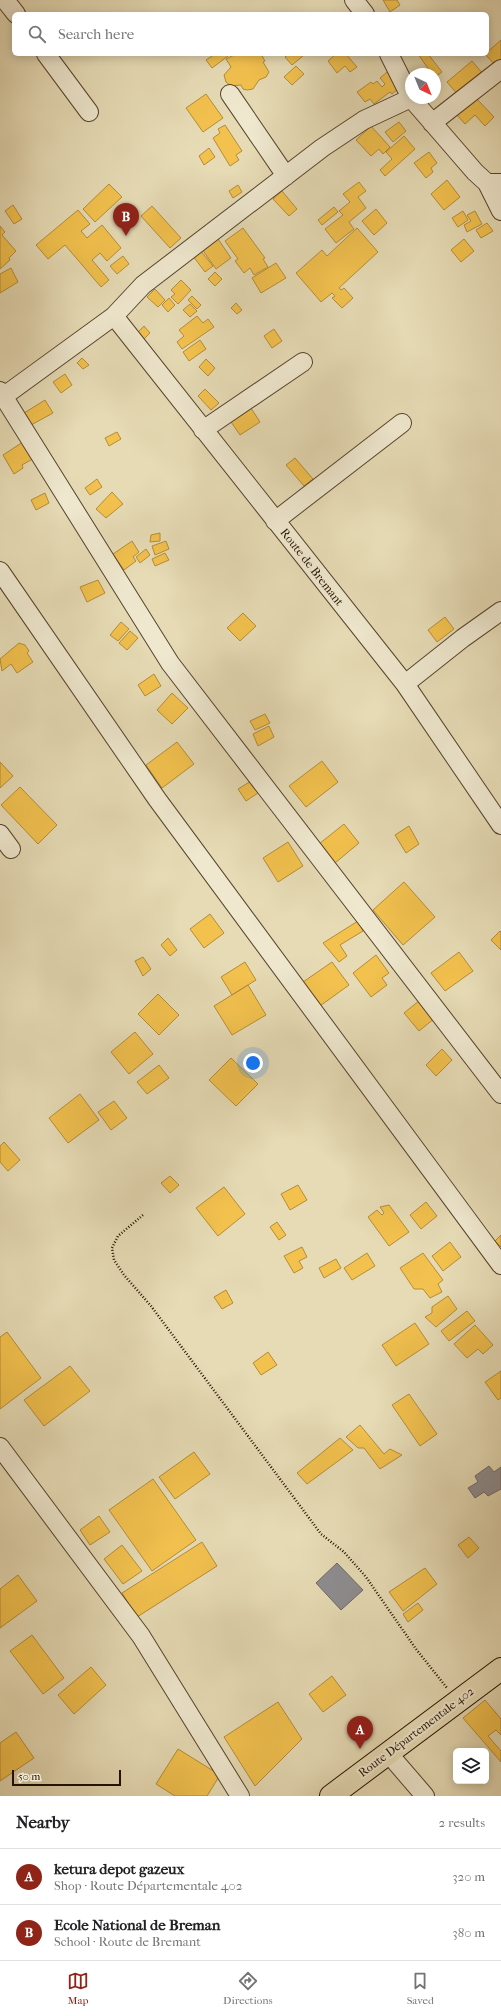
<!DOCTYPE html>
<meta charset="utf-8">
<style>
body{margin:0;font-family:"IM FELL French Canon",serif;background:#f2f2f2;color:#202124}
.controls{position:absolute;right:12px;bottom:12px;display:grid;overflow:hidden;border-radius:6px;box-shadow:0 2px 10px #0003}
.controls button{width:36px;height:36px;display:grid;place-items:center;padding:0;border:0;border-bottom:1px solid #e0e0e0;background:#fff;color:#202124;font:20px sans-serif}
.compass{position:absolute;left:405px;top:68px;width:36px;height:36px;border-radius:50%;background:#fff;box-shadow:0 2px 10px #0003;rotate:137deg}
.scale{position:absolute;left:12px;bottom:10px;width:109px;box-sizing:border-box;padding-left:4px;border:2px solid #261200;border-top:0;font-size:11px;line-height:14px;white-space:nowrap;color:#261200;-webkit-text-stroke:3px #efe8cf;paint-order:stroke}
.you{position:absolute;left:253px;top:1063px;width:14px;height:14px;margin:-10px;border:3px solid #fff;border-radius:50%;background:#1a73e8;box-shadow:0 0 0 6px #1a73e833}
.badge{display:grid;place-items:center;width:26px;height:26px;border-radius:50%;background:#8f2418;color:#fff;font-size:13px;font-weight:700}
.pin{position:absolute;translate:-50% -33px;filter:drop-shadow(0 1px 2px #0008)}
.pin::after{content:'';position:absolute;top:21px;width:14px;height:12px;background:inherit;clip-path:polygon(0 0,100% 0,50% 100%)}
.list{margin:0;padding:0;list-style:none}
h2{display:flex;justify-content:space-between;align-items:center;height:52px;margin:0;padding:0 16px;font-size:17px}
h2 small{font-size:13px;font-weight:400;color:#757577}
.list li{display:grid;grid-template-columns:26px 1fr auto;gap:12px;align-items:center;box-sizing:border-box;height:56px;padding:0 16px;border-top:1px solid #e0e0e0}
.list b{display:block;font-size:15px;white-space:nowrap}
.list p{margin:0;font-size:13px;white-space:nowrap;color:#757577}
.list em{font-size:13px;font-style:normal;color:#757577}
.icon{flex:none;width:22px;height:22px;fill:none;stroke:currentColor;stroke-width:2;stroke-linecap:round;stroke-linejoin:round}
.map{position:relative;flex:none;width:501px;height:1796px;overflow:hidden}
.search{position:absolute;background:#fff;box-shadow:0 2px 10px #0003;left:12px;right:12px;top:12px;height:44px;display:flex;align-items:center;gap:10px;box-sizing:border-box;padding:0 14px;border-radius:6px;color:#757577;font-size:15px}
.sheet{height:164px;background:#fff}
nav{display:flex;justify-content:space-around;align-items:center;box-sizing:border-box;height:56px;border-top:1px solid #e0e0e0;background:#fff;font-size:11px;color:#757577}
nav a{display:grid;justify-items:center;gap:2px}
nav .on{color:#8f2418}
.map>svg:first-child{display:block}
.homes{fill:#f2c14e;stroke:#b58c37}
.industry{fill:#8d8d92;stroke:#6e6866}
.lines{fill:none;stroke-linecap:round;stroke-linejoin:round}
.minor-casing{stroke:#56442d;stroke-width:20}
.major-casing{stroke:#261200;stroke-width:24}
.path{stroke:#261200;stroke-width:2.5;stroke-dasharray:1 2;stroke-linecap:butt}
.minor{stroke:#efe8cf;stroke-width:18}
.major{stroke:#e6dbb5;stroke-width:22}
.labels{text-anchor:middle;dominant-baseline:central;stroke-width:4;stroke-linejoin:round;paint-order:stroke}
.street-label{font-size:12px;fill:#261200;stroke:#efe8cf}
</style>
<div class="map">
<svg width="501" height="1796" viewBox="0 0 501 1796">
<rect width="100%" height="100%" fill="#e6dbb5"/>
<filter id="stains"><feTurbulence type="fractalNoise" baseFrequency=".005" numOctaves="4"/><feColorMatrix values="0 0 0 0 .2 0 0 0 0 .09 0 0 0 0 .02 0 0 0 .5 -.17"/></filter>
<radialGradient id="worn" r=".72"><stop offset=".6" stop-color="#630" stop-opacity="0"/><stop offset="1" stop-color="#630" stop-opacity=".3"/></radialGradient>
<!-- homes -->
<path class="homes" d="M383,0H397L400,5L390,12Z
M501,40V60L495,65L485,54Z
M215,54H226L228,56L212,68L206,60Z
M236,54H261L265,61L263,62L269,72L266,77L259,80L253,89L247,90L243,89L241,85L231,86L226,82L224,75L231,67L226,59Z
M289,54H303L304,55L292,65L285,57Z
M336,54H346L357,67L350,72L345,66L337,73L328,61Z
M418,54H428L442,72L435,77V74H424L429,70Z
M472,61L484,75L459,96L447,82Z
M296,66L304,74L292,85L284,77Z
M387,72L399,88L392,94L390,92L374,104L370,99L365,102L357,92L371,82L373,84L377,81L382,87L385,84L380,78Z
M206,94L223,118L203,132L186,108Z
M476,98L494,117L485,126L475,115L465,124L457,115Z
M399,122L406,131L393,142L385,132Z
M225,125L242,151L236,155L239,160L230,166L213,138L220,133L218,129Z
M371,126L390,147L383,154L379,149L371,156L356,140Z
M404,136L415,149L385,176L380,170L392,159L386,152Z
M209,148L215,157L204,165L199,156Z
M429,152L437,163L431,168L433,172L426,178L414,163Z
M447,180L460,197L444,210L431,194Z
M359,182L366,191L358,197L366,208L349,222L354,229L336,243L325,229L343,215L339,211L350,202L343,194Z
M109,184L122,197L95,222L83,209Z
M238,185L242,192L233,198L229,191Z
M282,191L297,209L289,216L273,199Z
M13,205L22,219L14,224L5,211Z
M152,206L181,238L170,248L141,216Z
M334,207L338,212L322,225L318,220Z
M376,209L387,223L374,235L362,221Z
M78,210L90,224L81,231L87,238L102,225L121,248L107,261L100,253L92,260L109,280L101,287L65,245L48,259L36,245Z
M463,211L468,220L458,227L452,218Z
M475,211L482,224L467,232L464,225L471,221L467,215Z
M487,223L493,231L481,238L476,230Z
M0,226L5,232L2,235L16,251L9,258L10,260L0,269Z
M243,228L265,258L263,259L268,267L254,275L250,268L244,273L235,261L238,259L225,241Z
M357,228L378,252L339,288L341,290L344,288L353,298L342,308L332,298L335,296L332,293L321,302L296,273L322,250L327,256Z
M216,236L231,258L216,269L200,246Z
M464,239L474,251L461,262L451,250Z
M200,250L213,266L205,272L193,256Z
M123,256L129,264L117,274L110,266Z
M276,263L286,278L261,293L252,278Z
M11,268L18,282L0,293V274Z
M215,272L222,279L215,286L208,279Z
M181,280L191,290L178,304L171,297L175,294L171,290Z
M155,289L165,300L158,307L147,297Z
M192,296L201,305L197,309L188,300Z
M169,298L175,305L168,312L162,305Z
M236,303L242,310L237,314L231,308Z
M190,304L197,311L190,317L183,310Z
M197,316L203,323L208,319L214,327L182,349L177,342L184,336L179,330Z
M144,326L150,333L144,339L138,332Z
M274,329L282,341L272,348L264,336Z
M200,340L206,349L189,361L183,352Z
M82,358L89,365L83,369L77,363Z
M206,359L215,368L208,376L199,367Z
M65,374L72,385L61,393L53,382Z
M205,389L219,403L211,410L198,396Z
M45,400L53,413L31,425L24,413Z
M247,402L260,422L240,435L227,416Z
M117,432L121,439L109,446L105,438Z
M26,440L36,457L22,465L23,468L14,474L3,455Z
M295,458L313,479L304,486L286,465Z
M97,479L102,487L90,495L85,488Z
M112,492L123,504L106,518L96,509Z
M45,493L49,503L36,510L31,500Z
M160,533V541L150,542L151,535Z
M132,541L139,552L133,557L136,561L124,570L113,554Z
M166,541L169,549L155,555L152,546Z
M146,549L150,555L140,563L136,557Z
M165,553L169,560L155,566L152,559Z
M98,580L105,593L87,602L80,587Z
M243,613L256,626L240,641L227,628Z
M445,617L454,629L437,642L428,630Z
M121,622L129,629L118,641L110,635Z
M130,631L138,638L127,650L119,643Z
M19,643L25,645L29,651L27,653L33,662L17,673L11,664L2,671L0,659Z
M154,674L161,686L145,696L138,685Z
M172,693L188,708L172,724L157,710Z
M265,714L270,723L255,730L250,721Z
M269,726L274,737L258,746L253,734Z
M177,742L194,764L162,788L146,765Z
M322,761L338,782L306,807L289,786Z
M0,762L13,776L0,788Z
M251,781L258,793L246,801L238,789Z
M20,787L57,825L38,844L1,805Z
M344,824L359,843L335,863L319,844Z
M409,826L419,844L406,853L395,835Z
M288,842L303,866L278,882L263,858Z
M404,882L435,917L403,945L373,910Z
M210,914L224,933L204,948L190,929Z
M358,921L363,931L340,945L347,956L339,962L323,943Z
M500,931L501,932V950L491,940Z
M168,938L177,950L170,956L161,945Z
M459,952L473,971L445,991L431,973Z
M376,955L389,973L382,978L387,985L371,997L353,973Z
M143,957L151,969L143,976L135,961Z
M245,962L256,980L232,995L221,977Z
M332,962L349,985L320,1006L303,982Z
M248,985L266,1015L232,1035L214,1006Z
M158,994L179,1015L159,1035L138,1014Z
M420,1000L435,1018L419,1031L404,1013Z
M135,1032L153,1054L129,1074L111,1052Z
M442,1049L452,1060L436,1076L426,1065Z
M231,1058L258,1084L236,1106L209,1080Z
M159,1065L169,1078L147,1094L137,1082Z
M80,1094L99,1120L68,1143L49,1118Z
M114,1101L127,1118L111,1130L98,1112Z
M4,1142L20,1160L8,1171L0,1162V1146Z
M170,1176L179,1185L170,1193L161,1183Z
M298,1185L307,1200L290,1210L281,1194Z
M224,1187L245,1214L218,1236L196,1208Z
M426,1202L437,1216L421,1229L410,1215Z
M389,1205L409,1232L389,1246L368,1217L377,1210L382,1215L384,1213L380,1207Z
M277,1222L286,1235L279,1240L270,1227Z
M501,1235V1247L495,1241Z
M450,1242L461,1257L443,1271L432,1256Z
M302,1247L307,1257L299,1261L303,1268L294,1273L284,1256Z
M367,1253L375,1266L352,1280L344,1268Z
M423,1253L443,1280L438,1284L442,1292L430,1298L423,1289H414L400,1268Z
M336,1259L341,1268L324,1278L319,1268Z
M226,1290L233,1303L222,1309L214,1297Z
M448,1296L457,1309L436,1327L425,1317L432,1313V1307Z
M467,1311L475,1321L449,1341L441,1331Z
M415,1323L429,1344L396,1366L382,1345Z
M475,1325L493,1345L483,1354L478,1349L467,1358L454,1344Z
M7,1332L41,1378L0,1409V1337Z
M268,1352L277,1365L261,1375L253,1363Z
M70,1366L90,1391L44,1426L24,1400Z
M501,1371V1398L498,1400L485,1382Z
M409,1394L437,1434L420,1446L392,1405Z
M360,1425L384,1454L390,1449L402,1455L380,1469L364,1448H358L346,1437Z
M340,1438L353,1450L307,1484L297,1473Z
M194,1452L210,1474L175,1499L159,1477Z
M153,1479L196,1540L152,1571L109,1510Z
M99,1516L110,1532L90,1545L80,1530Z
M469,1537L479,1548L468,1558L458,1545Z
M202,1542L217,1566L137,1617L122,1593Z
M122,1545L142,1571L123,1584L104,1559Z
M425,1568L437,1584L403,1611L389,1592Z
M18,1575L37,1601L0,1628V1589Z
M418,1603L423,1610L408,1622L403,1614Z
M32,1635L64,1678L43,1694L10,1651Z
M91,1667L106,1685L74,1714L58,1695Z
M332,1676L346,1695L323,1712L309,1694Z
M485,1700L501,1719V1735L496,1730L488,1736L501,1751V1762L463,1718Z
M278,1702L302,1739L255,1786L224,1737Z
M16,1732L34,1758L0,1781V1743Z
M178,1749L220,1775L207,1796H175L156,1784Z"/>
<!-- industry -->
<path class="industry" d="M489,1466L494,1472L501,1467V1489L488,1496L484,1492L475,1498L468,1488L478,1482L475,1476Z
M337,1563L363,1590L341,1610L316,1583Z"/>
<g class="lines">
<defs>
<path id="minor" d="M5,0L16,14
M354,0L365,14
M46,54L89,112
M389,54L411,98
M230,94L286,176
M411,98L475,172L487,183H501
M432,123L501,69
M487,183L501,211
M114,316L405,684L501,825
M0,391L170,663L501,1094
M0,399L114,316L143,285L322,148L364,120L411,98
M203,430L303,362
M275,521L402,423
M0,571L157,799L501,1265
M405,684L463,638L501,611
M0,834L11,849
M0,1447L141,1636L240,1796
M388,1753L425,1796"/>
<path id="major" d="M331,1796L501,1669"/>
</defs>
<!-- minor casing -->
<use href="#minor" class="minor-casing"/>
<!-- major casing -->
<use href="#major" class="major-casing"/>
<!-- path -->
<path class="path" d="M143,1215L118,1236L112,1248L114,1260L124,1275L151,1306L321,1534L344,1552L366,1577L416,1649L447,1688"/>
<!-- minor -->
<use href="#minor" class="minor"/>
<!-- major -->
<use href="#major" class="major"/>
</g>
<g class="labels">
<!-- street labels -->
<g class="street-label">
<text transform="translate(312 567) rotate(52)">Route de Bremant</text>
<text transform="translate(416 1732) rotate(-37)">Route Départementale 402</text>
</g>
</g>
<rect width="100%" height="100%" filter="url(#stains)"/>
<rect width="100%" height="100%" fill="url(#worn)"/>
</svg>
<div class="controls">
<button><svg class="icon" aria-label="layers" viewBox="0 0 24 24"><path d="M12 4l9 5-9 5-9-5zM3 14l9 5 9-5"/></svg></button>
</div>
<svg class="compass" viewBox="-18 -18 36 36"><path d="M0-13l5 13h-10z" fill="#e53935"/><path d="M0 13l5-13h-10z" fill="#757577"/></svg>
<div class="scale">50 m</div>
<div class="you"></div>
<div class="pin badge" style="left:360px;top:1749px">A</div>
<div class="pin badge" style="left:126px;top:236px">B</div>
<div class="search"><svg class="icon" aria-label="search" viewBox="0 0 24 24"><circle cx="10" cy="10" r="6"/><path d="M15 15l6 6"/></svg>Search here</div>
</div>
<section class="sheet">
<h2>Nearby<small>2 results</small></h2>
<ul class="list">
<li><span class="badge">A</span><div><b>ketura depot gazeux</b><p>Shop · Route Départementale 402</p></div><em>320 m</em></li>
<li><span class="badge">B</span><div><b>Ecole National de Breman</b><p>School · Route de Bremant</p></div><em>380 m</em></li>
</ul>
</section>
<nav>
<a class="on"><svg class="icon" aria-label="map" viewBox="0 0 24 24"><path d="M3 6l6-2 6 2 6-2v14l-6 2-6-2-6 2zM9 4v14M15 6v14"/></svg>Map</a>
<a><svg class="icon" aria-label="directions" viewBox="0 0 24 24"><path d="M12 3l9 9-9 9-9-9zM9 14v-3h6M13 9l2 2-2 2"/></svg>Directions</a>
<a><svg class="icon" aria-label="saved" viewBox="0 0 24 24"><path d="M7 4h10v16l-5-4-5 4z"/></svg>Saved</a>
</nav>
